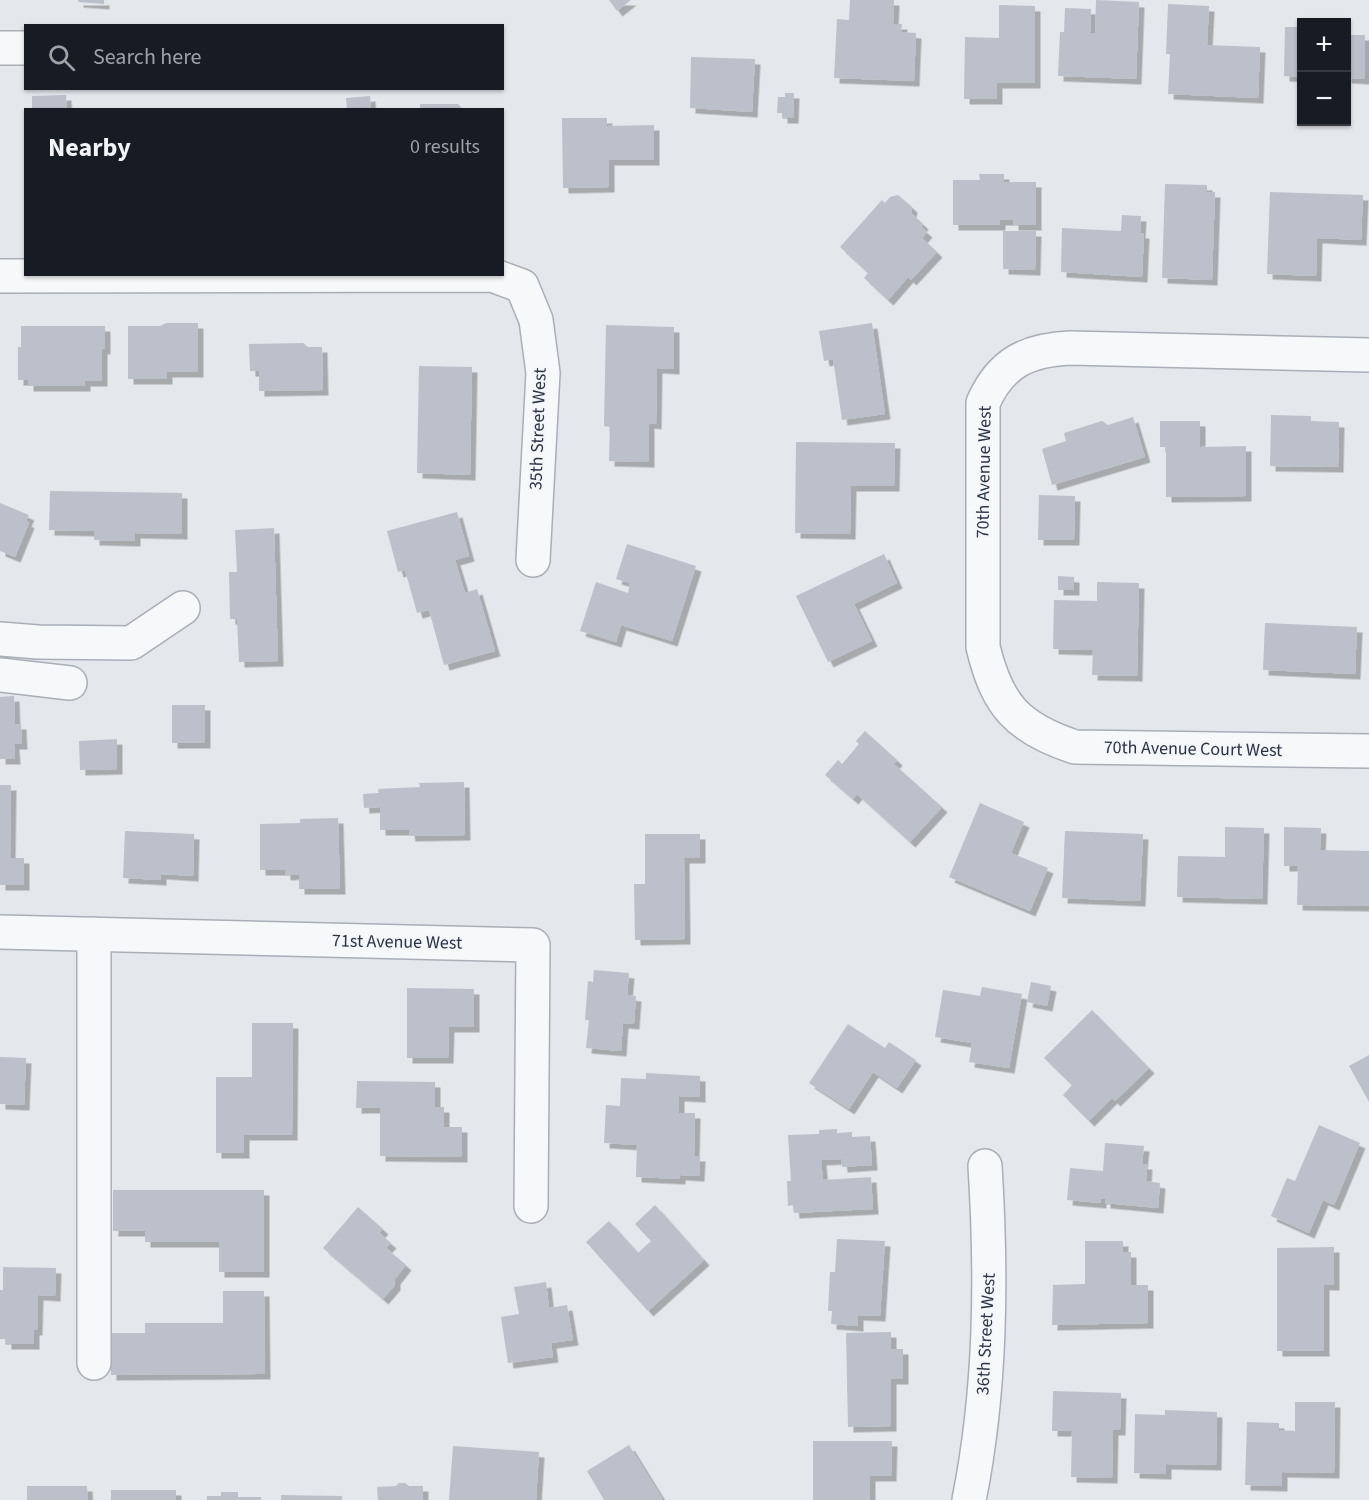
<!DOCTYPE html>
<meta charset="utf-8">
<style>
body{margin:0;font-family:"Source Sans 3",sans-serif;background:#20242c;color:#f1f3f6}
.controls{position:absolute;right:18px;top:18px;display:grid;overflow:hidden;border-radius:0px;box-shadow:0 2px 4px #0004}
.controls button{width:54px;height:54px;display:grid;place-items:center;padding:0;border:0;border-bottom:2px solid #363941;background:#171b24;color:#f1f3f6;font:30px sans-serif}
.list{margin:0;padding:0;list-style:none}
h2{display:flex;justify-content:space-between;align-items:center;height:78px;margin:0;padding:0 24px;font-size:26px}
h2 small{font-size:20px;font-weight:400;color:#9ea1a6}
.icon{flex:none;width:33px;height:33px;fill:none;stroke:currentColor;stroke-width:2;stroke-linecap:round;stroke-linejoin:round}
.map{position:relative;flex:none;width:1369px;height:1500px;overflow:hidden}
.search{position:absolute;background:#171b24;box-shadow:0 2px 4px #0004;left:24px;top:24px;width:480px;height:66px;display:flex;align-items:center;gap:15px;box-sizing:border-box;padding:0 21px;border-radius:0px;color:#9ea1a6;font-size:22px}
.panel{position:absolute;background:#171b24;box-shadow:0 2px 4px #0004;left:24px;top:108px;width:480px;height:168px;border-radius:0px}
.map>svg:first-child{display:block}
.building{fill:#bbc0ca;filter:url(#shadow)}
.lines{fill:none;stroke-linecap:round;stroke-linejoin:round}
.minor-casing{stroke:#a9aeb7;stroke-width:36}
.minor{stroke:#f7f8fa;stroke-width:33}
.labels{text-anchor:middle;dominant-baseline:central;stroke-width:4.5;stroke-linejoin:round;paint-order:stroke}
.street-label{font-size:18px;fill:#2b3445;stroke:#f4f6f9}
</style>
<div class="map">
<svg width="1369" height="1500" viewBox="0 0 1369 1500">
<defs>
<filter id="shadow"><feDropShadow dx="5.5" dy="5.5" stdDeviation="0" flood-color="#0004"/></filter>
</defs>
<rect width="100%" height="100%" fill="#e4e7ec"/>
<!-- building -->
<path class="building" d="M78,0H104V4L78,2Z
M609,0H631L617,11Z
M850,0H894L893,24H902L901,32L916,33L914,81L834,78L837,19L849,20Z
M1096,0L1139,2L1136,79L1058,76L1060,32H1064L1065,8L1091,9L1090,33H1095Z
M1168,4L1209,6L1207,45L1260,47L1258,98L1168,94L1170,54H1166Z
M999,5L1035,6V83H997V99H964L965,37L999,38Z
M1285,27H1302V77L1284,76Z
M1346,35H1365V79L1346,78Z
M691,57L755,59L752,112L690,108Z
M785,93H794L793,118H782V113H777L778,97H785Z
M66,95L67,110H32V96Z
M370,96L371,110H347L346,98Z
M420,104H458L464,110H420Z
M562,118H607V126L654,125V160H609V187L563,188Z
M979,174H1004V182H1036V225H1013V220H1000V225H953V180H980Z
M1165,184L1207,185V192H1215L1212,280L1162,278Z
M1270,192L1363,195L1361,240L1317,238L1316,276L1267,274Z
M898,195L912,207L911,213L923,224L921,227L927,232L922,238L937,252L911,280L908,277L888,300L864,278L868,273L840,247L882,200L885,203L890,197Z
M1122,215L1141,216L1140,233H1144L1142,277L1061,272L1062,228L1121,231Z
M1003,231H1036L1035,270L1003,269Z
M166,323H198V372H167V379H128V326H160Z
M872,323L885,414L842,420L833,359L824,361L819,331Z
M606,325L674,327V369L657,368L656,424L649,423V462L609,461L610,427L604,426Z
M21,326H105V349H102V381H85V386H28V380H18V347H21Z
M303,343L308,347H322L323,390L259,391V371H250L249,344Z
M419,366L472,367L470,475L417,473Z
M1271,415L1311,416V421L1339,422L1338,467L1270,466Z
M1133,417L1145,457L1052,485L1042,449L1066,441L1064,433L1102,421L1108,425Z
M1160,421H1200V447L1246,446V496L1166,497V447H1160Z
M796,442L895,443L894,486H851L850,534L795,533Z
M50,491L182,493V534L135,533V541L94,540V531L49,530Z
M1039,495L1075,496L1074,540H1038Z
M0,503L29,515L26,521L29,523L15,557L0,551Z
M457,512L469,556L455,560L465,593L477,589L495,651L444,665L429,610L417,613L405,570L398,572L387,531Z
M274,528L278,661L239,662L237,619H230L229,572H237L235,530Z
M627,544L696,566L672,641L621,625L616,642L580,631L596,582L628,593L630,583L616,579Z
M884,554L897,583L854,604L872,641L828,662L796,596Z
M1058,576L1074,577V590H1058Z
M1097,582L1139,583L1137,676L1092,675L1093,650L1053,649L1054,600L1097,601Z
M1265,623L1357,627L1355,674L1263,670Z
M14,696L15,724H21L22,744H14L15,759H0V697Z
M172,705H205V743H172Z
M865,731L897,760L894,764L942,807L910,842L857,794L853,799L825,775L838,760L842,764L859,744L856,741Z
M117,739V769L80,770L79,741Z
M464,782L465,835L410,836L409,830H380V807L364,808L363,794L379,793L378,789L420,787L419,783Z
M0,785H11L10,858H24V885H0Z
M980,803L1024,822L1011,853L1048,868L1030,911L949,877Z
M338,818L340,889H299V874L285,875V870H260V824L300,823V819Z
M1225,827L1264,828L1262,899L1177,897L1178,856L1225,857Z
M1284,827L1321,828L1320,850L1369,851V906L1297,905L1298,866H1284Z
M125,831L194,834L193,876L161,874V880L123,878Z
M1065,831L1143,834L1140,901L1062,898Z
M645,834H700V858H684L685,939L635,940L634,884H645Z
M594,970L629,973L627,995L636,996L634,1024L623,1023L621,1051L586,1048L589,1020H585L588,981L593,982Z
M1031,982L1051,986L1047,1006L1027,1002Z
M982,987L1022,994L1009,1068L969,1062L972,1043L935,1037L943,990L980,996Z
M407,988L474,989V1027H449L448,1058H407Z
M1092,1010L1149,1068L1115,1101L1112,1098L1089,1121L1063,1095L1072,1085L1044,1058Z
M252,1023H293L292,1135H244V1153H216V1077H252Z
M848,1024L885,1048L889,1042L916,1060L897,1088L873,1072L849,1109L809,1083Z
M1369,1055V1102L1349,1066Z
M0,1057L26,1058L24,1105L0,1104Z
M646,1073L700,1076V1097L679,1096V1113H695L694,1156H700L699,1176L680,1175V1179L636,1177L637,1145L604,1143L606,1105L620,1106L621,1078L646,1079Z
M357,1081L435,1082V1107H444V1127H462V1157L380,1156V1108H356Z
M1319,1125L1360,1143L1334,1205L1323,1200L1309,1233L1271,1216L1287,1178L1295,1181Z
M837,1129V1133L852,1132V1137L870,1136L872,1165L842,1167L841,1159L821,1160L823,1180L871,1177L873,1209L794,1213L793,1205L788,1206L787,1181H791L788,1135L819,1134V1130Z
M1105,1143L1144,1146L1142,1164H1147L1146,1181L1160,1183L1158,1208L1105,1203V1199H1101V1203L1067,1200L1070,1168L1103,1171Z
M113,1190H264V1272H219V1242H145V1231H113Z
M655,1205L704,1260L648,1311L586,1242L609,1221L638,1253L651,1241L635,1224Z
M358,1207L383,1229L379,1233L391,1243L386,1248L406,1265L395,1279V1285L383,1299L323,1248Z
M837,1239L885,1241L880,1316L858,1315V1326L831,1324L832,1311H828L830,1272H835Z
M1085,1241H1123V1252H1131V1285H1148V1323L1052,1325L1053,1285L1085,1284Z
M1334,1247V1285H1324V1351H1277V1248Z
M3,1267L56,1268L55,1296L38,1295L37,1330H34V1344H6V1339H0V1290H3Z
M546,1282L549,1308L567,1305L573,1340L551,1343L553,1357L508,1363L501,1317L519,1314L514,1287Z
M223,1291H264L265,1374L111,1375V1333H145V1323H223Z
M891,1332V1349H903V1379H891V1426L848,1427L846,1333Z
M1053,1391L1121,1393L1120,1430H1113L1112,1478L1071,1477L1072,1431H1052Z
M1295,1402H1335L1334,1473L1282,1472V1486L1245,1485L1247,1422L1279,1423V1430L1295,1431Z
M1165,1410L1217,1412L1216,1465L1166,1464V1474L1134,1473L1135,1414L1165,1415Z
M813,1441H892L891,1476H870V1500H813Z
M629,1445L663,1500H604L587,1471Z
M453,1446L539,1452L536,1500H449Z
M399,1483H405L409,1486H423V1500H378L377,1487L396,1486Z
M27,1486H87L88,1500H27Z
M111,1490H176V1500H111Z
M221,1492H238V1497H261V1500H207V1496H221Z
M281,1495L342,1496V1500H281Z"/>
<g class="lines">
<defs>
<path id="minor" d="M0,48H26
M0,276L492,275L522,286L536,320L543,373L533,560
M1369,355L1070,348C1028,350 1001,362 983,403V647C997,705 1017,728 1075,747L1369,751
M0,639L38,642L131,643L183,608
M0,675L70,683
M0,932L533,945L531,1206
M94,1363V934
M969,1500C991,1390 992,1278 985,1166"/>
</defs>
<!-- minor casing -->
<use href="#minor" class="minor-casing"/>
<!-- minor -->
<use href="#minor" class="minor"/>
</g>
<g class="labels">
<!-- street labels -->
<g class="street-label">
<text transform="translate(538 429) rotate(-88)">35th Street West</text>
<text transform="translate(984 472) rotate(-89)">70th Avenue West</text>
<text transform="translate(1193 749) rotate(1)">70th Avenue Court West</text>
<text transform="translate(397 942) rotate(1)">71st Avenue West</text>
<text transform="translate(986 1334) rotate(-87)">36th Street West</text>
</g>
</g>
</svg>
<div class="controls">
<button>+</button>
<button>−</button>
</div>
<div class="search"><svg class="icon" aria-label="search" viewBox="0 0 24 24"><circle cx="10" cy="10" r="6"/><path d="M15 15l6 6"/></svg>Search here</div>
<section class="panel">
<h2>Nearby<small>0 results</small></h2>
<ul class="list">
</ul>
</section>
</div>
